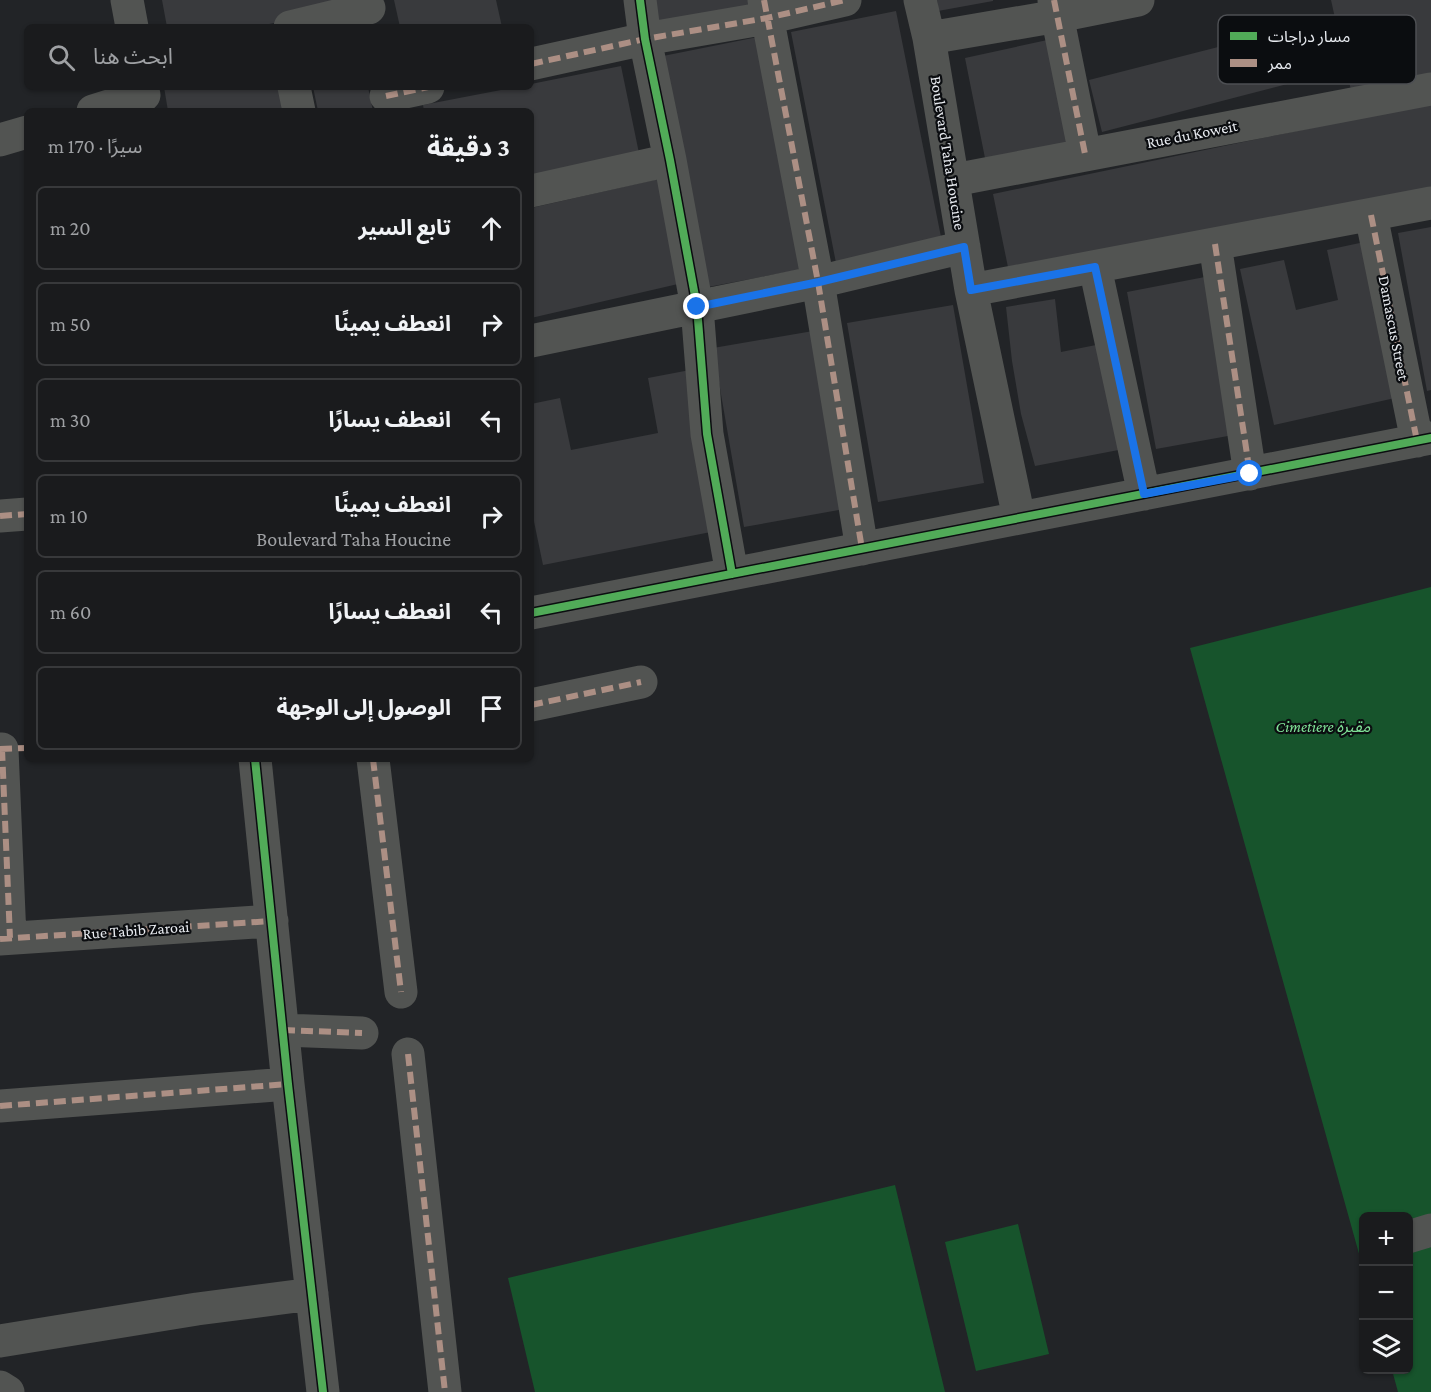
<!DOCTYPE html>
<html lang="ar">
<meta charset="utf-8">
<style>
body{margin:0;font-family:"Crimson Pro","Noto Sans Arabic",serif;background:#232426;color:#f1f3f6;direction:rtl}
.controls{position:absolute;right:18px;bottom:18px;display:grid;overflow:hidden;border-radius:9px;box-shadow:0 2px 4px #0004}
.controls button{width:54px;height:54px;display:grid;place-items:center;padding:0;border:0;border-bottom:2px solid #38393b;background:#1a1b1d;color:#f1f3f6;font:30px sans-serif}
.stop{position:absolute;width:18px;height:18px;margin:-14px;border:4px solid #1a73e8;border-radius:50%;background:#fff}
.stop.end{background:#1a73e8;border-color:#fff;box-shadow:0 2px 6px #0008}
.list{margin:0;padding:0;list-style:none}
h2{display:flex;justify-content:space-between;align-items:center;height:78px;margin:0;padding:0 24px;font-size:26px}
h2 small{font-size:20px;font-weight:400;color:#9fa1a4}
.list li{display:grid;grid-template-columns:39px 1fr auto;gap:18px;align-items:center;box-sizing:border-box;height:84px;margin:0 12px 12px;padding:0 12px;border:2px solid #38393b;border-radius:9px}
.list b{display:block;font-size:22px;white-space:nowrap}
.list p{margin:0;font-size:20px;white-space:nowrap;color:#9fa1a4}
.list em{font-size:20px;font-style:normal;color:#9fa1a4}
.icon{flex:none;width:33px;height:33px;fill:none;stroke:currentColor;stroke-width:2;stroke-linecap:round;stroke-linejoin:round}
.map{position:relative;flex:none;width:1431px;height:1392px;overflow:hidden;direction:ltr}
.search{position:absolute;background:#1a1b1d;box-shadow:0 2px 4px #0004;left:24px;top:24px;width:510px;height:66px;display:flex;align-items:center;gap:15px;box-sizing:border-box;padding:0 21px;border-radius:9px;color:#9fa1a4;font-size:22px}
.panel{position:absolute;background:#1a1b1d;box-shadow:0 2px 4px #0004;left:24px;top:108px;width:510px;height:654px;border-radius:9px;direction:rtl}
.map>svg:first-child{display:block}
.green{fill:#17542c}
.building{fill:#393a3d}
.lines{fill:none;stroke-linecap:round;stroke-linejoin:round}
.minor{stroke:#525452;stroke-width:33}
.quiet{stroke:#ac8f84;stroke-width:6;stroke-dasharray:12 6;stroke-linecap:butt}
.cycleway-casing{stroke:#0b0d10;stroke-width:11}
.cycleway{stroke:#51ab58;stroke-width:8}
.route{stroke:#1a73e8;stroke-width:8}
.labels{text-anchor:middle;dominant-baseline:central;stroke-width:4.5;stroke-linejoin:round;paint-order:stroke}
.street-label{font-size:16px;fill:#e7eaef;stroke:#0b0d10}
.park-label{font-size:16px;font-style:italic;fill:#80e398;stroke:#0b0d10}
.key{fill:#0b0d10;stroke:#4d4f53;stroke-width:1.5}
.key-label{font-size:16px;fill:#e7eaef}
</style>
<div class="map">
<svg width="1431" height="1392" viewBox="0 0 1431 1392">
<rect width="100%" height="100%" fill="#222427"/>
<!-- green -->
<path class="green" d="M1431,587V1392H1398L1392,1370H1408V1216H1364L1363,1268L1190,648Z
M895,1185L945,1392H535L508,1278Z
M1018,1224L1049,1354L976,1371L945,1242Z"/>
<!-- building -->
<path class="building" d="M162,0H347L300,18L254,27H167Z
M394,0H496L502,27H400Z
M651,0H761L762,5L656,26Z
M937,0H993V1L938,11Z
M1331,0H1431V87L1354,104Z
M896,11L942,242L836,263L791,32Z
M1308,24L1322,75L1102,132L1089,80Z
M768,35L814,267L708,287L663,56Z
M1052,39L1074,144L986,163L965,58Z
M621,66L640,158L531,179V111H424L423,105L516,87H531V84Z
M164,87H281L285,111H168Z
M313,87H368L373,111H318Z
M1431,103V190L1010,277L993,194Z
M658,179L678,284L531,318V208Z
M1431,227V390L1427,391L1398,233Z
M1369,241L1404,396L1274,425L1240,269L1284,260L1296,310L1338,300L1327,250Z
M1210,276L1239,434L1156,449L1127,292Z
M1055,299L1061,352L1106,343L1129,448L1035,466L1021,414L1012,361L1006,307Z
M953,305L984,483L878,502L847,323Z
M819,330L850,508L744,527L713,348Z
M690,370L721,530L543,565L531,507V404L560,398L571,450L658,433L648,378Z"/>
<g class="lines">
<!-- minor -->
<path class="minor" d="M127,0L132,27
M640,0L645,39L670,160L697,307L707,434L732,574
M764,0L818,282L862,549
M920,0L929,38L971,290L1019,518
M1054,0L1085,154
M290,27L369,8
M929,38L1058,16L1138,0
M531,64L645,39L767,18L845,0
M294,87L299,111
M386,96L428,87
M93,111L144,95
M0,140L27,132
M954,180L1431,89
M531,191L670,160
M1371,215L1417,441
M1215,244L1250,474
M1095,267L1144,494
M971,290L1431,203
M531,341L818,282L964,247
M0,516L27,514
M531,613L1431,438
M531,705L641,682
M2,749L10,938
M255,759L288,1084L323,1392
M373,759L401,992
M0,939L272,921
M283,1030L362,1033
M408,1054L445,1392
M0,1106L288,1084
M1408,1237L1431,1230
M0,1341L197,1309L312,1294
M0,1387L8,1392"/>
<!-- quiet -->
<path class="quiet" d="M764,0L818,282L862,549
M1054,0L1085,154
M531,64L645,39L767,18L845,0
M386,96L428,87
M1371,215L1417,441
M1215,244L1250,474
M1095,267L1144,494
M0,516L27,514
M531,705L641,682
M0,749L27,748
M2,749L10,938
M373,759L401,992
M0,939L272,921
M283,1030L362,1033
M408,1054L445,1392
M0,1106L288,1084"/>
<defs>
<path id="cycleway" d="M640,0L645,39L670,160L697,307L707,434L732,574
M531,613L1431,438
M255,759L288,1084L323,1392"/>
</defs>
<!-- cycleway casing -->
<use href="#cycleway" class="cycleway-casing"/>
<!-- cycleway -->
<use href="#cycleway" class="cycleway"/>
</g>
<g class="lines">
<!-- route -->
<path class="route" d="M697,307L819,282L964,247L971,290L1095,267L1144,494L1250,474"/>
</g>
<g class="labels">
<!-- street labels -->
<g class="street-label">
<text transform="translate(1192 134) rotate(-11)">Rue du Koweit</text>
<text transform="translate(948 153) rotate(81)">Boulevard Taha Houcine</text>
<text transform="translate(1394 328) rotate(79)">Damascus Street</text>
<text transform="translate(136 930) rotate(-4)">Rue Tabib Zaroai</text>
</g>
<!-- park labels -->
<g class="park-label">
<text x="1323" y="726">Cimetiere مقبرة</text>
</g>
</g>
<!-- legend -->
<rect x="1218" y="15" width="198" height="69" rx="9" class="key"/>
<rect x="1230" y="32" width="27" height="8" fill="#51ab58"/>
<rect x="1230" y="59" width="27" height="8" fill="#ac8f84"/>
<g class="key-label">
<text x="1268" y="42">مسار دراجات</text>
<text x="1268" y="69">ممر</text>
</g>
</svg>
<div class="controls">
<button>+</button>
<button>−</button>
<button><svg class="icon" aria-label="layers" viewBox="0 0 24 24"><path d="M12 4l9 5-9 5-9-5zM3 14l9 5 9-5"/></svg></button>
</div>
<div class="stop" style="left:1250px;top:474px"></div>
<div class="stop end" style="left:697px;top:307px"></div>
<div class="search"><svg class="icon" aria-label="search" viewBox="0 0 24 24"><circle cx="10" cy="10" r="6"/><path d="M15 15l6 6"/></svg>ابحث هنا</div>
<section class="panel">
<h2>3 دقيقة<small>سيرًا · 170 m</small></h2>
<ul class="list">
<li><svg class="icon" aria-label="ahead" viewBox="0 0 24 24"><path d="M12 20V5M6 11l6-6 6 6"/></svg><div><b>تابع السير</b></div><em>20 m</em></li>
<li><svg class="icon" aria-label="right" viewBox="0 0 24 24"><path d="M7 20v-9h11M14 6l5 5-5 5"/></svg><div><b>انعطف يمينًا</b></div><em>50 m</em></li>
<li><svg class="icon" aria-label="left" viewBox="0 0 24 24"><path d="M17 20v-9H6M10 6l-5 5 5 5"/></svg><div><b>انعطف يسارًا</b></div><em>30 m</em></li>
<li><svg class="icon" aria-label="right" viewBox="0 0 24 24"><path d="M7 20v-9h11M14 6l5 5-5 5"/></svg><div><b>انعطف يمينًا</b><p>Boulevard Taha Houcine</p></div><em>10 m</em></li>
<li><svg class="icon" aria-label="left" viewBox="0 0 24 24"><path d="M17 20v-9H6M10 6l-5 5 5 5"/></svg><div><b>انعطف يسارًا</b></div><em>60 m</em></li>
<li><svg class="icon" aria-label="arrive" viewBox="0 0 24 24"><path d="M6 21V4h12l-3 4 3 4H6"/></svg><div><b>الوصول إلى الوجهة</b></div></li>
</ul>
</section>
</div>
